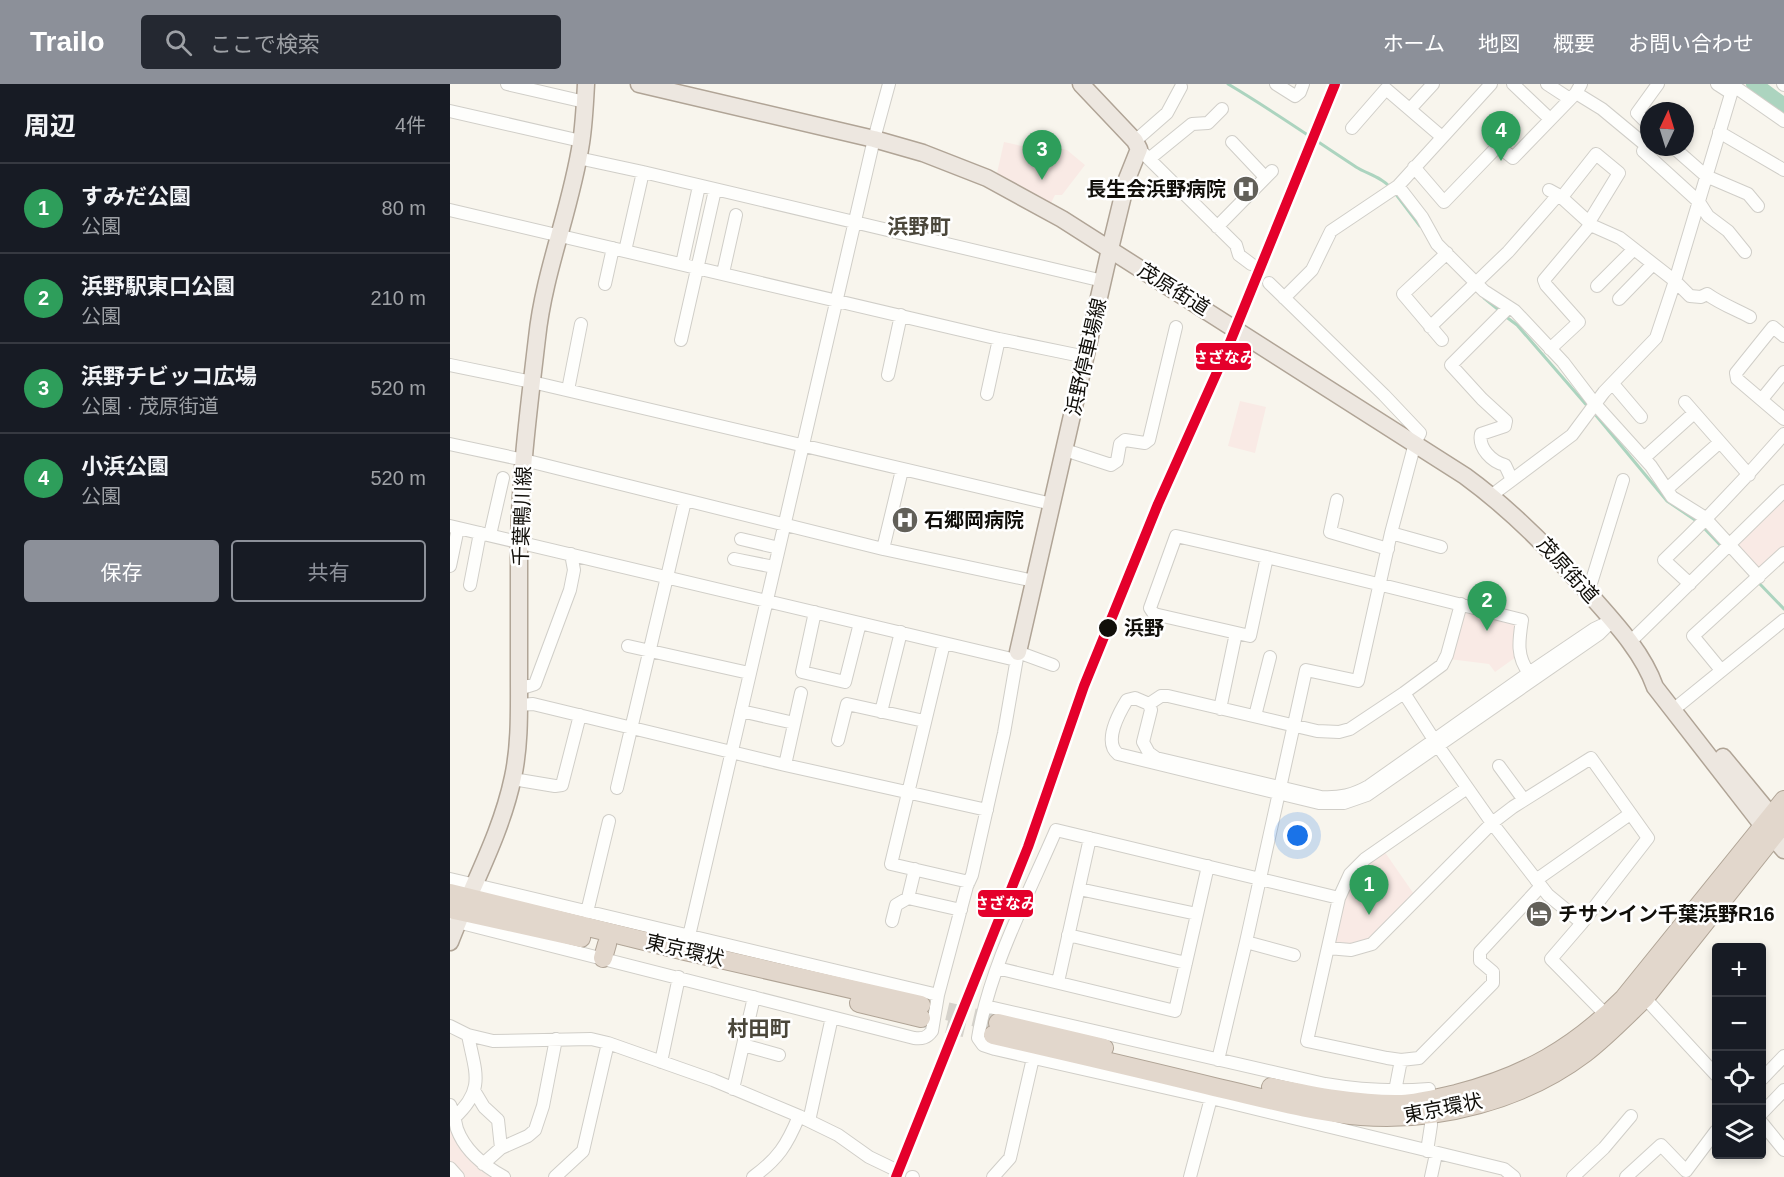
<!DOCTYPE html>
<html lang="ja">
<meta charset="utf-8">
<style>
body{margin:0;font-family:Helvetica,"Noto Sans JP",sans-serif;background:#242831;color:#f1f3f6}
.controls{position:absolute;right:18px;bottom:18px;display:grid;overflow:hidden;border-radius:6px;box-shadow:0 3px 9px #0003}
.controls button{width:54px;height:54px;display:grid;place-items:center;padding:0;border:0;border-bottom:2px solid #363941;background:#171b24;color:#f1f3f6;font:30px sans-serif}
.compass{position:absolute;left:1190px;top:18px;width:54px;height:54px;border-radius:50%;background:#171b24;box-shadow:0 3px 9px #0003;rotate:4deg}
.you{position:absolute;left:848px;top:752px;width:21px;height:21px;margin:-15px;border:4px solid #fff;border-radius:50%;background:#1a73e8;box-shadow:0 0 0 9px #1a73e833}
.badge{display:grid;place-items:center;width:39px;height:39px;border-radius:50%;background:#8c9099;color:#fff;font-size:20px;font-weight:700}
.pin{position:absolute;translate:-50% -50px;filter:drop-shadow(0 2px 3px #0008)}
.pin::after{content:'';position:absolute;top:32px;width:21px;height:18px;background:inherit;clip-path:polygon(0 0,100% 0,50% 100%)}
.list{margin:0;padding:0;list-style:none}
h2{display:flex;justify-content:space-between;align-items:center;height:78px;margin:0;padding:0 24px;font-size:26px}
h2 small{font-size:20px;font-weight:400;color:#9ea1a6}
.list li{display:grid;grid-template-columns:39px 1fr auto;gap:18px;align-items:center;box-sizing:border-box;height:90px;padding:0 24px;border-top:2px solid #363941}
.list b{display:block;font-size:22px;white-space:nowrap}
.list p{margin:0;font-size:20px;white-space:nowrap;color:#9ea1a6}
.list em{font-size:20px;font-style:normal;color:#9ea1a6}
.actions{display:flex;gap:12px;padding:18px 24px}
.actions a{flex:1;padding:14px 0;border:2px solid #8c9099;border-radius:6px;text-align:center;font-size:21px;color:#8c9099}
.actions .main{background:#8c9099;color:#fff}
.icon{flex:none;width:33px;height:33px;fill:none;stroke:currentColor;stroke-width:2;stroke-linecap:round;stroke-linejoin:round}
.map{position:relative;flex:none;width:1334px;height:1093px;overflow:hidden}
header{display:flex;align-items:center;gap:36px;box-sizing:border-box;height:84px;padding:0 30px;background:#8c9099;color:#fff}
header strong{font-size:28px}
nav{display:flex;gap:33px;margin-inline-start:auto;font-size:21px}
.search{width:420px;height:54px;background:#242831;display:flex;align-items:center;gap:15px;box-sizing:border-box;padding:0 21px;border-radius:6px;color:#9ea1a6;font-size:22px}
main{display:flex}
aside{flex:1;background:#171b24}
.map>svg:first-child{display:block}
.green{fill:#f9eae5}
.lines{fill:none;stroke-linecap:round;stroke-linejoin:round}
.stream{stroke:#acd4bf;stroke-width:3}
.river{stroke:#acd4bf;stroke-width:16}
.highway-tunnel{stroke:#d5d2cb;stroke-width:18;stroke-dasharray:18 9;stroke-linecap:butt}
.minor-casing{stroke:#d0cec8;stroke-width:14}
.major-casing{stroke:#b0a496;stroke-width:19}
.highway-casing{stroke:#b0a496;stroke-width:20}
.minor{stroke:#fefefc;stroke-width:12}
.major{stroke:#ede7e0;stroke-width:16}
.highway{stroke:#e2d7cc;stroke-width:18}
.rail-1-casing{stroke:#fff;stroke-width:15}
.rail-1{stroke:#e4002b;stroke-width:10}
.stop-dot{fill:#110f0a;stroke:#fff;stroke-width:2}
.labels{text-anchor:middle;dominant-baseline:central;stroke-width:5;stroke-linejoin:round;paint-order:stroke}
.poi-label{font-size:20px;font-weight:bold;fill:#110f0a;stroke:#fff;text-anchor:start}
.street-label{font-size:20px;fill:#110f0a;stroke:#fff}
.stop-label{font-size:20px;font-weight:bold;fill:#110f0a;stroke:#fff;text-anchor:start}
.neighbourhood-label{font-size:21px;font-weight:bold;fill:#4a463a;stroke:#fff}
.line-badge{stroke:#fff;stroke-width:2}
.badge-label{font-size:16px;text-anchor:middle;font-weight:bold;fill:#fff}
</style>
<header>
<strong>Trailo</strong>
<div class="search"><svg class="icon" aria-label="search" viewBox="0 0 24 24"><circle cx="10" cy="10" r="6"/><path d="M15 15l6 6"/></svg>ここで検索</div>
<nav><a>ホーム</a><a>地図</a><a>概要</a><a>お問い合わせ</a></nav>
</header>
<main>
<aside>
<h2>周辺<small>4件</small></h2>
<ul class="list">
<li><span class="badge" style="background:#2e9e5b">1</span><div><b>すみだ公園</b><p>公園</p></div><em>80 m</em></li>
<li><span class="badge" style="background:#2e9e5b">2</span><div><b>浜野駅東口公園</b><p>公園</p></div><em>210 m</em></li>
<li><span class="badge" style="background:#2e9e5b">3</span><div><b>浜野チビッコ広場</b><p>公園 · 茂原街道</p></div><em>520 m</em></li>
<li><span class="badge" style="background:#2e9e5b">4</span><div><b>小浜公園</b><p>公園</p></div><em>520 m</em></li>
</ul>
<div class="actions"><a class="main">保存</a><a>共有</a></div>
</aside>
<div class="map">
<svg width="1334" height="1093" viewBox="0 0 1334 1093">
<rect width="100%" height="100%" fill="#f8f5ed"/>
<!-- green -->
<path class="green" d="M554,58L599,68L600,62L617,66L635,81L612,111H605L601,119L547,89Z
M790,317L816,323L805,369L778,362Z
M1334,414V463L1308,487L1289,467V459Z
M1013,524L1069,538L1066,573L1045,588L1039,580L999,575Z
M934,767L966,813L930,849L906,862L885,859L895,810L905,791Z
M0,1044L16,1071L43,1093H11L0,1081Z"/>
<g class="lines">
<!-- stream -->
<path class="stream" d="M778,0C822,26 863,55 906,83C917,90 932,93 941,104
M945,109L970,142
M1034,214L1050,227
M1055,232L1067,241L1139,324
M1144,329L1217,417L1248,438
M1253,443L1273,464
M1308,498L1334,525"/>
<!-- river -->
<path class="river" d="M1304,0L1334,22"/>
<!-- highway-tunnel -->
<path class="highway-tunnel" d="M471,921L548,939
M471,934L543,951"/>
<defs>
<path id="minor" d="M57,0L135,18
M826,0L845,12L850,8L853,0
M1063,0L1100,35
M1097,0L1120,15
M1267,0L1281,9
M1281,0L1334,37
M1333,0L1334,1
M1126,9L1152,25L1193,59L1199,51
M960,25L983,0
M0,27L131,57
M1199,41L1187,29L1208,0
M902,44L936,5L992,53
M1269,48L1334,86
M685,57L717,29L731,3
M782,58L815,93
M1223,63L1256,92L1298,110L1308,122
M689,65L786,161L789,171L801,180
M1193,67L1249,118L1258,132L1278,147L1295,168
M128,74L193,88L653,197
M699,75L742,40L758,39L772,25
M964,83L994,118L1048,62L1063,74L1126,9L1131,0
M948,102L972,133L987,160L1034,207L1065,227L1113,278L1145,320L1201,382L1222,413L1254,433L1309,493
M1099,106L1110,112L1143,142L1170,154L1225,197L1240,212L1251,213L1257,210C1271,220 1285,225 1300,233
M1112,113L1146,70L1169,89L1139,138
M0,126L549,255L636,273
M767,143L822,87
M175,167L193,88
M232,180L249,102
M273,189L286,131
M155,200L163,164
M1147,202L1184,165
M834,214L862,186L881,147L948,102L1041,0
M1169,215L1203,180
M1059,223L1001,281L1032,315L1056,337L1055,342L1031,350C1028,364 1042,378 1055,381L1062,396
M980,243L1058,168L1108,111
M1334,252L1323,243L1286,289L1287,295L1334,335
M231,256L265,106
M992,256L953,210L997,169
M1100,265L1129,238L1096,201L1094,196L1141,140
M0,281L82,298L602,420
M438,291L451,231
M1163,300L1191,333
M118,306L131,240
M537,310L549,255
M1312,315L1334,288
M1235,318L1299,391
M0,360L74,376L433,465L584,497
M615,366L661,381L667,377L670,360L675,356L695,359L699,356L726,243
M1194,374L1244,329
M1217,405L1270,358
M1042,411L1122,351L1154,308L1206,254L1225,197L1284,0
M887,416L880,448L938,465
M0,442L566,576
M941,449L991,463
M40,451L53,394
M291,455L329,464
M433,465L452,386
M817,473L800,552L704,530L700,524L726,452C842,478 957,507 1072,536C1069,556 1066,572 1079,589
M284,475L324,483
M0,482L8,444
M1240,500L1214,476C1256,436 1296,394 1334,350
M20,501L30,449
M1138,509L1173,396
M365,528L352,588L395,598L410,539
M1163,536L1149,550L917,711L894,719H869L668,670C653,658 669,629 677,616L685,614L699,620L701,626L693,658L699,669L706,674L871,713C890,714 903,711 919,702L1079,589L1144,545Z
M1180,558L1334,407
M494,559L441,780L519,798
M178,562L299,589
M1271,586L1243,552L1334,469
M69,605L85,600L120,506L124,486L121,470
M954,609L988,662L1042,739L1098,811L1132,839
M699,620L711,612H718L867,647L889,648L900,645L954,609L992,581L997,571L1011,520
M69,621L83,620L335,681L537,726
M770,625L786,549
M1223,626L1334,536
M291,627L344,639
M431,628L451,548
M805,632L820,573
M388,656L397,620L474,637
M335,681L351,609
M1049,682L1074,716
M63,695L105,702L112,701L130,631
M167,704L235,417
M1017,704L915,775L900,790L889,814L857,957L937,974L951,976L969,974L1043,899V888L1030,877V868L1091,802
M0,795L488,911
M1086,796L1180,730
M629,805L747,830
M458,814L465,785
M889,814L606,746C578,811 539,885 528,954L533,961L545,965L761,1014L1054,1085L1064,1093
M137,828L159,737
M0,836L464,954C472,955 477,954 482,947L488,911L517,802L522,791L554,649L568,568L603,581
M442,837L446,821L458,814L511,826
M618,851L736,879
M239,852L424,55L439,0
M796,858L844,871
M878,864L901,866L922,860L1042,739L1063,723L1141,674L1198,754L1132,839L1101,875L1156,931
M547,884L725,927L758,782
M608,898L640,754
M1195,914L1266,991
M535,922L875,1000C910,1006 943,1008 979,1005L981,1041L977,1067
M0,942L18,951L43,957L141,955L158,959L263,996L349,1032L388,1051L419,1073L446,1086
M293,961L329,971
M768,976L796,858L856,586L908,597L941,449L965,359L970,349L934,311L819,199
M211,978L229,893
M1312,995L1334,972
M283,1005L304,913
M945,1007L951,976
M25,1008L34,1023L48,1036L51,1064
M0,1021C4,1029 5,1037 7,1045C15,1067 34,1082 54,1093
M1312,1029L1334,1006
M4,1034C36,1005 25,988 18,951
M359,1037L382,933
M1312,1039L1334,1066
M33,1080L51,1064L78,1052L85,1046L93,1022L106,955
M0,1084L8,1093
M105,1093L133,1067L158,959
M303,1093C328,1075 337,1061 349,1032
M462,1093H463
M543,1093L560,1074L583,974
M740,1093L761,1014
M981,1093L986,1070
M1123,1093L1154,1064L1181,1032
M1176,1093L1211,1061L1236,1087L1266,1047"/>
<path id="major" d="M189,0L424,55L473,69L537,94L612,135L1015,392C1063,427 1103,468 1142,513C1166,540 1193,569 1205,603L1313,742L1334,766
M568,568L660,165L677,95L689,65L685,57L631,0
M1273,673L1329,741
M0,858C21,803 51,751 63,693C70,661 69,626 69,593C69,549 69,505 69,462C70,392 79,322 87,254C94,187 121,125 131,59C134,40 135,19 136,0"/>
<path id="highway" d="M0,809L235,867L471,921
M0,825L131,854
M153,874L157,860
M409,919L471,934
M548,939L654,964
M543,951C617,968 691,985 764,1003C813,1014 862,1028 911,1032C988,1038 1073,1016 1135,969C1156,953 1175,933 1195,914L1334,739
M821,1003C864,1012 908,1021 952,1020C970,1019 988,1014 1006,1010C1075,992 1123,965 1174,914L1334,716"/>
</defs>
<!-- minor casing -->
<use href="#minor" class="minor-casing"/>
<!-- major casing -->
<use href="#major" class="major-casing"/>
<!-- highway casing -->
<use href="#highway" class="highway-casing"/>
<!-- minor -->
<use href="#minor" class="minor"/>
<!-- major -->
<use href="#major" class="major"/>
<!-- highway -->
<use href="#highway" class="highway"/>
<defs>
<path id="rail-1" d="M446,1093L578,763L634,602L708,420L776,268L885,0"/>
</defs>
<!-- rail-1 casing -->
<use href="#rail-1" class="rail-1-casing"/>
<!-- rail-1 -->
<use href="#rail-1" class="rail-1"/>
</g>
<!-- icons -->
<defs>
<symbol id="hospital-disc" viewBox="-11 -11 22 22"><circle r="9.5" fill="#626059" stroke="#fff"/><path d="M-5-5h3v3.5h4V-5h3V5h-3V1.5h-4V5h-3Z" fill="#fff"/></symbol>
<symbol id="hotel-disc" viewBox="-11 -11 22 22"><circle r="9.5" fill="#626059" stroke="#fff"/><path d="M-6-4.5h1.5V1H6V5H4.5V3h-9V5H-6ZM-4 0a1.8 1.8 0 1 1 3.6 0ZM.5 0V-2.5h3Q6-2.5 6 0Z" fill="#fff"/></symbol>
</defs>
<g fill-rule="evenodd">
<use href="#hospital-disc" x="781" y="90" width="30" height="30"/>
<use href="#hospital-disc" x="440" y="421" width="30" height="30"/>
<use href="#hotel-disc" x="1074" y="815" width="30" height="30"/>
</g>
<!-- markers -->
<circle class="stop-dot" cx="658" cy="544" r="10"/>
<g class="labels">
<!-- poi labels -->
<g class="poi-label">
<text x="776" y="105" text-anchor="end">長生会浜野病院</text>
<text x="474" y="436">石郷岡病院</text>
<text x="1108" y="830">チサンイン千葉浜野R16</text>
</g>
<!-- street labels -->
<g class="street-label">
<text transform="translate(724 205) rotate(32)">茂原街道</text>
<text transform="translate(636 273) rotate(-77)">浜野停車場線</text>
<text transform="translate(72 432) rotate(-88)">千葉鴨川線</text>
<text transform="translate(1118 486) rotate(48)">茂原街道</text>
<text transform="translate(235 866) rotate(13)">東京環状</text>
<text transform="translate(993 1024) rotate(-11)">東京環状</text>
</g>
<!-- stop labels -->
<g class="stop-label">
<text x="674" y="544">浜野</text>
</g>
<!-- neighbourhood labels -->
<g class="neighbourhood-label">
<text x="469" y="142">浜野町</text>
<text x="309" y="944">村田町</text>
</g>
</g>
<g class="line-badge">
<rect x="745" y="258" width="57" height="29" rx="6" fill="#e4002b"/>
<rect x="527" y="805" width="57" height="29" rx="6" fill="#e4002b"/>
</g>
<g class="badge-label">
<text x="774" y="279">さざなみ</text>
<text x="555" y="825">さざなみ</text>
</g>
</svg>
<div class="controls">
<button>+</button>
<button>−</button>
<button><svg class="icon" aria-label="locate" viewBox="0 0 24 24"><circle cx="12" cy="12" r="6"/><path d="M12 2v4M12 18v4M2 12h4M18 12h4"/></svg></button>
<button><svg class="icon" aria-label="layers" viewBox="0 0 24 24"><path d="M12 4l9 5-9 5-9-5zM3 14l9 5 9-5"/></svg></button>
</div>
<svg class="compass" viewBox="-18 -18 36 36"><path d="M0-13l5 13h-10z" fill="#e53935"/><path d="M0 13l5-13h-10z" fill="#9ea1a6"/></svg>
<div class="you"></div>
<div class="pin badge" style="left:919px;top:831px;background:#2e9e5b">1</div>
<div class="pin badge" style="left:1037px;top:547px;background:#2e9e5b">2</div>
<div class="pin badge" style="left:592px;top:96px;background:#2e9e5b">3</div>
<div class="pin badge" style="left:1051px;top:77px;background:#2e9e5b">4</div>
</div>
</main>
